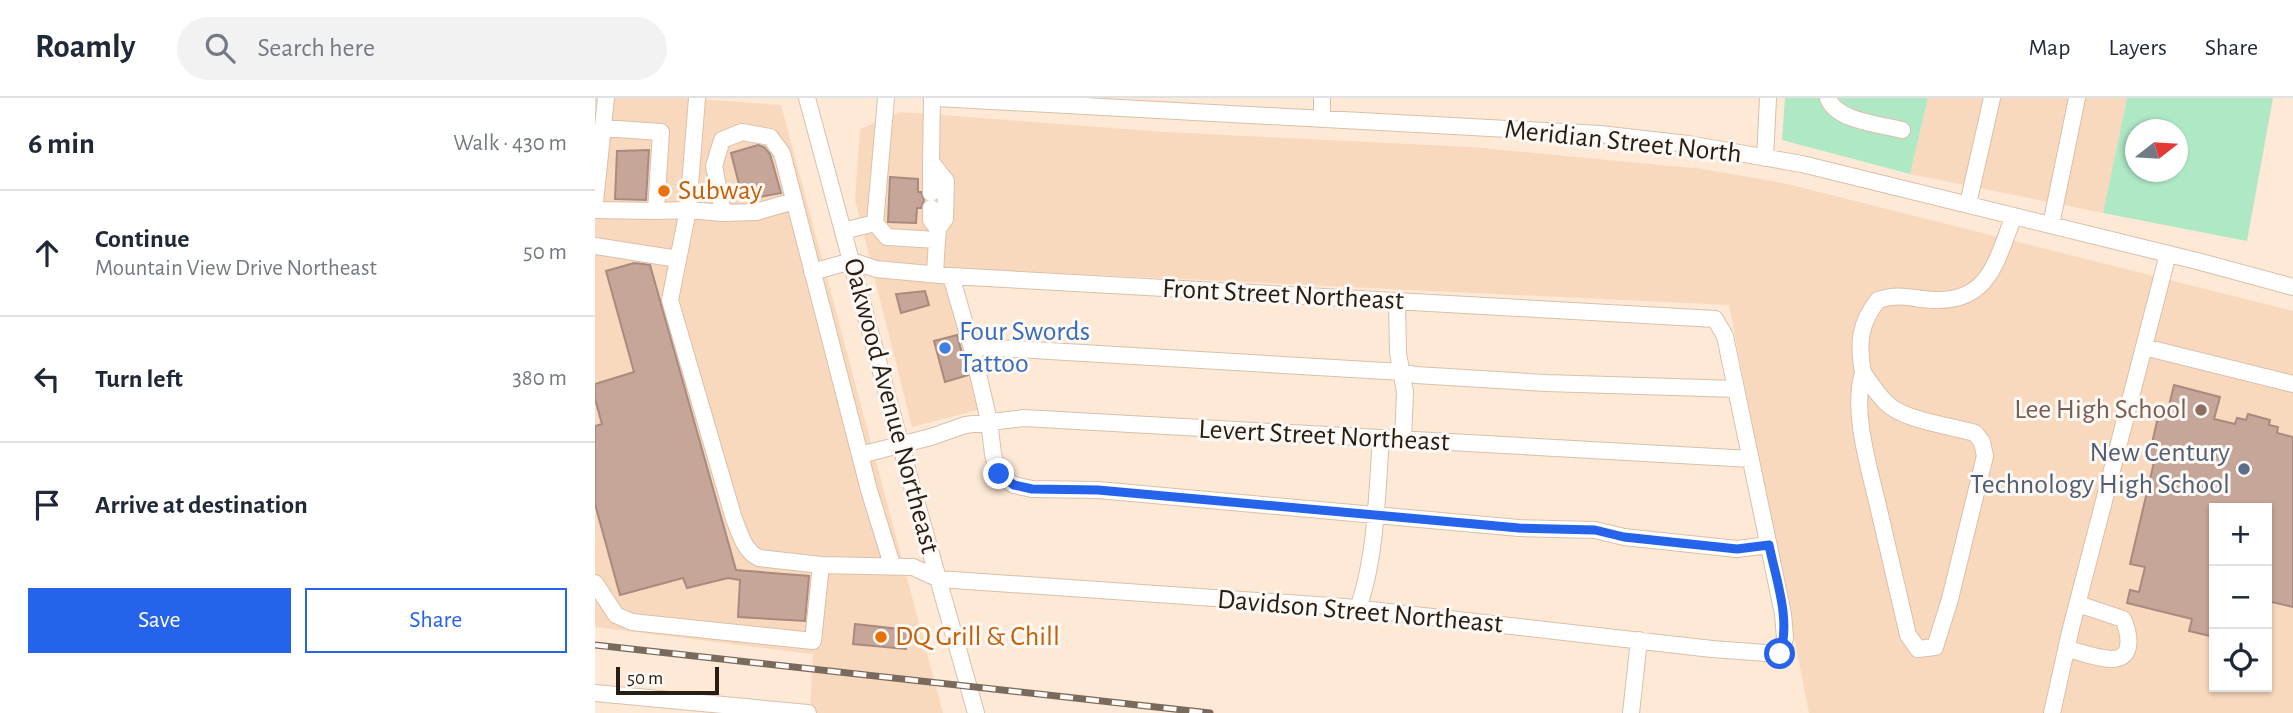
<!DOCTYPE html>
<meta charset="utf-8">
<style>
body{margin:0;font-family:"Alegreya Sans",sans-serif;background:#f2f2f3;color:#1f2937}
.controls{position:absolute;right:21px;bottom:21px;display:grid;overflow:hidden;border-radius:0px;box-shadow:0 2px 5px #0004}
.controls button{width:63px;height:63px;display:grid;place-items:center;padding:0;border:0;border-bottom:2px solid #e0e1e3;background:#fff;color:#1f2937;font:35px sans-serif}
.compass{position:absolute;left:1530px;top:21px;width:63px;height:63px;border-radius:50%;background:#fff;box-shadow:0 2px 5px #0004;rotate:73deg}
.scale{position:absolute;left:21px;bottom:18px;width:103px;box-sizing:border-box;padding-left:7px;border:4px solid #261d14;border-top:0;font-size:19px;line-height:24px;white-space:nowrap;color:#261d14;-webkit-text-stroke:5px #fef9f4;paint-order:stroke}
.stop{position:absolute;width:21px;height:21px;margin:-16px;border:5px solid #2563eb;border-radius:50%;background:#fff}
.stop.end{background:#2563eb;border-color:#fff;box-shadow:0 2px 7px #0008}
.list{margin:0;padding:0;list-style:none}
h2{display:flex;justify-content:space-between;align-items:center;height:91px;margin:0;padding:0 28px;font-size:30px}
h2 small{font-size:23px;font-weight:400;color:#747a83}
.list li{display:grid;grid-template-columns:46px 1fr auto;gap:21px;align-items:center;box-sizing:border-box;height:126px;padding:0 28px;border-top:2px solid #e0e1e3}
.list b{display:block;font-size:26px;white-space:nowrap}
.list p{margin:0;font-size:23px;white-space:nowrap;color:#747a83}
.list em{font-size:23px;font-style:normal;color:#747a83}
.actions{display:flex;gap:14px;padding:21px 28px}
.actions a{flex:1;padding:16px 0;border:2px solid #2563eb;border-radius:0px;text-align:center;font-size:24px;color:#2563eb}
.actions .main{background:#2563eb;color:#fff}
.icon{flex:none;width:38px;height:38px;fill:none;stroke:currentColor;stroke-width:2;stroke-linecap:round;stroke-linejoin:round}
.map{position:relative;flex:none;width:1698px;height:615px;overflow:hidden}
header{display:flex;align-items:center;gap:42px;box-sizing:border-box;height:98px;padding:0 35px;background:#fff;border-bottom:2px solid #e0e1e3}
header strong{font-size:33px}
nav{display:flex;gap:38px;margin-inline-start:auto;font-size:24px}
.search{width:490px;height:63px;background:#f2f2f3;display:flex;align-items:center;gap:18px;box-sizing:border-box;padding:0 24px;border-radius:38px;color:#747a83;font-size:26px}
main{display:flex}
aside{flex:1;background:#fff}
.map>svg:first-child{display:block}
.built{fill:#f9d9bd;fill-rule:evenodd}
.green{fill:#aee8c5;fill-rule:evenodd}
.building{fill:#c5a699;stroke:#a98a7e;stroke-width:2}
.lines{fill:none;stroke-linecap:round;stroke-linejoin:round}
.minor-casing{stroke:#d9c0aa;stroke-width:18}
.minor{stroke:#fff;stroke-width:16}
.rail-casing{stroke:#786b5e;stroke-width:7}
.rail{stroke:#fef9f4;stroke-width:4.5;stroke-dasharray:13;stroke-linecap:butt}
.route{stroke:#2563eb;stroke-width:9}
.food-dot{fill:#e8710a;stroke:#fef9f4;stroke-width:2.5}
.shop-dot{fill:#3f7fe0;stroke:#fef9f4;stroke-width:2.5}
.education-dot{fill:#8d6e63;stroke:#fef9f4;stroke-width:2.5}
.service-dot{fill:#5c6f8a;stroke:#fef9f4;stroke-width:2.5}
.labels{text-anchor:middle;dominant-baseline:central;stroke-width:6;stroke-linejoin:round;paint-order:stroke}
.street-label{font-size:28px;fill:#261d14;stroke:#fef9f4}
.food-label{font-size:28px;fill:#c56008;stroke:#fef9f4;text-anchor:start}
.shop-label{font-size:28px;fill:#366cbe;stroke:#fef9f4;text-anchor:start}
.education-label{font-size:28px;fill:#785e54;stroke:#fef9f4;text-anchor:end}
.service-label{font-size:28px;fill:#4e5e75;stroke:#fef9f4;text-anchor:end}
</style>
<header>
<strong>Roamly</strong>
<div class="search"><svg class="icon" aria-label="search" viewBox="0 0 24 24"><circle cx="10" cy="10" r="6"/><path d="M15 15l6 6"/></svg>Search here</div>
<nav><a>Map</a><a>Layers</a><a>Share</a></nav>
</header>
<main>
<aside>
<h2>6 min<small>Walk · 430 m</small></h2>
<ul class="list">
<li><svg class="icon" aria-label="ahead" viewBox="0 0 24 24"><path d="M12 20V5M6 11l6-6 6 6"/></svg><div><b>Continue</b><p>Mountain View Drive Northeast</p></div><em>50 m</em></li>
<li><svg class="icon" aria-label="left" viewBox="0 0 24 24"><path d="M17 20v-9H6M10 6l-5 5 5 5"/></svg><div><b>Turn left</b></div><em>380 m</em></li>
<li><svg class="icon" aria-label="arrive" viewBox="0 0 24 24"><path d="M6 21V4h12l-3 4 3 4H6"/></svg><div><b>Arrive at destination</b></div></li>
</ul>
<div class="actions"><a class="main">Save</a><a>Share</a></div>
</aside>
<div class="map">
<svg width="1698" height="615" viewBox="0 0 1698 615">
<rect width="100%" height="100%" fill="#fde9d6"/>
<!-- built -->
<path class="built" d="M0,0H89L186,7L348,615H215L218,556L0,529Z
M1333,0H1532L1508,115L1315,76Z
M306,14L570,34L876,49L1108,71L1188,85L1698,213V615H1214L1134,207L353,170L386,311L317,329L260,102L265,31ZM1619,410H1672V589H1619Z"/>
<!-- green -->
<path class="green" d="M1190,0H1333L1315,76L1187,42Z
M1532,0H1678L1652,143L1508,115ZM1540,32H1582V74H1540Z"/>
<!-- building -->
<path class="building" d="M163,47L169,49L175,56L186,95L148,102L136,55Z
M54,52L51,102L20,101L22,53Z
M295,79L323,81V94H326L329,102L326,110H322L321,125L293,124Z
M39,165L55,167L141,472L214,478L210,523L143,519L145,482L133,480L92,490L88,480L25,497L0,406V328L7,326L0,301V286L39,274L11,173Z
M330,193L334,207L306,215L301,196Z
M362,237L373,277L350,284L339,243Z
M1579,287L1625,299L1619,321L1640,326L1642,320L1651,322L1653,316L1675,322L1674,327L1683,329L1682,335L1698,339V509L1672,503V410H1619V539L1594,533L1597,521L1532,505L1535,492L1544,494L1550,469L1535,466L1560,360L1554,358L1563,319L1571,320Z
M260,526L313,532L311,551L258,546Z"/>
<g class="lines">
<defs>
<path id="minor" d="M102,0L93,112L75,202L139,421C145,435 149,453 164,460L226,467L318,469L344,481L750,509L1117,551L1185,556L1190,540L1188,516L1130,238L1120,221L356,178L281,171L257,163L217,174
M212,0L316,385L381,615
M337,0L336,64L351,83L350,121L343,131L342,142
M342,0L1005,36L1093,46L1207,66L1606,164L1698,189
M1233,0C1241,23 1284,26 1307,32
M727,20V0
M1170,60L1173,0
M336,95V64
M0,104L11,0
M1373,106L1397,0
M336,110V122L343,131
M0,112L61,113L66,34L8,30
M61,113L93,112L128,115L161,114L199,103
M128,115L119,68L127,42L147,34L175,39L187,55L274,392L297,467
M280,125L292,139L342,142L340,175
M1456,127L1482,0
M248,133L280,125L291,0
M0,148L83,161
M356,178L377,250L394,323L398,356L403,376L419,387L437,391L503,392L924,430L1000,432L1029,439L1142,451L1174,447
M802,204L803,255L810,294L808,342
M1549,249L1698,286
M377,250L386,249L807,274L821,277L951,285L1141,291
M1268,275C1277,287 1284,300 1296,309C1316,323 1355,328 1380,335L1387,344L1390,358L1355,501L1340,549L1323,551L1313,537C1303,495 1294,454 1284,412C1275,372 1256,314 1268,275Z
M1268,275C1263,245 1264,226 1283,202C1309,194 1317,202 1342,202C1396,203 1402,159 1419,118
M265,357L336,339L370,327L429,320L1156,361
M0,485L21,517L37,524L218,543L226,467
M763,510C781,461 782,394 786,341
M1472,551C1486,554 1503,561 1517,561C1540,561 1534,534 1528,521L1483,506
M0,595L213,615
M1036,615L1044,542
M1457,615L1475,534L1573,156"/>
</defs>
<!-- minor casing -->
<use href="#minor" class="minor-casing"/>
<!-- minor -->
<use href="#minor" class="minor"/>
<defs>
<path id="rail" d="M0,547L615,615"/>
</defs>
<!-- rail casing -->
<use href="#rail" class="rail-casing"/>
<!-- rail -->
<use href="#rail" class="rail"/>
</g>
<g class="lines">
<!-- route -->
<path class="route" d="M404,376L419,387L437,391L503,392L924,430L1000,432L1029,439L1142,451L1174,447C1181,482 1196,521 1185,556"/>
</g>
<!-- markers -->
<g class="food-dot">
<circle cx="69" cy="93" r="7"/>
<circle cx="286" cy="539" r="7"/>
</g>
<circle class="shop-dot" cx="350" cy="250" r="7"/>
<circle class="education-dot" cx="1606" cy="312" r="7"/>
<circle class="service-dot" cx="1649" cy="371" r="7"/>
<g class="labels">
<!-- street labels -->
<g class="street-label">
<text transform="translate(1028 44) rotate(6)">Meridian Street North</text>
<text transform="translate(688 197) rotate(3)">Front Street Northeast</text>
<text transform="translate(296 308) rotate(75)">Oakwood Avenue Northeast</text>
<text transform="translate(729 338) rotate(3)">Levert Street Northeast</text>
<text transform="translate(765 514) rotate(5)">Davidson Street Northeast</text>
</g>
<!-- food labels -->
<g class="food-label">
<text x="83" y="93">Subway</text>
<text x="300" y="539">DQ Grill &amp; Chill</text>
</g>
<!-- shop labels -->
<g class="shop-label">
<text x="364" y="234">Four Swords<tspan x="364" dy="32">Tattoo</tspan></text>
</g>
<!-- education labels -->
<g class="education-label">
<text x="1592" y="312">Lee High School</text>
</g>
<!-- service labels -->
<g class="service-label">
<text x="1635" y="355">New Century<tspan x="1635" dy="32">Technology High School</tspan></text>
</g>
</g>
</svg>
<div class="controls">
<button>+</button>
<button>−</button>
<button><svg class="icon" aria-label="locate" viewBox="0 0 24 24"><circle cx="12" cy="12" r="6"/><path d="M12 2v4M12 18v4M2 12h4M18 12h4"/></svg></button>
</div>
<svg class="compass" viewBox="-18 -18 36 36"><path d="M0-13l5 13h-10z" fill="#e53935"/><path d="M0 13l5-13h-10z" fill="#747a83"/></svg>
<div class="scale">50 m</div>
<div class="stop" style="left:1185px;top:556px"></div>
<div class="stop end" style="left:404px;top:376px"></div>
</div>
</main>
